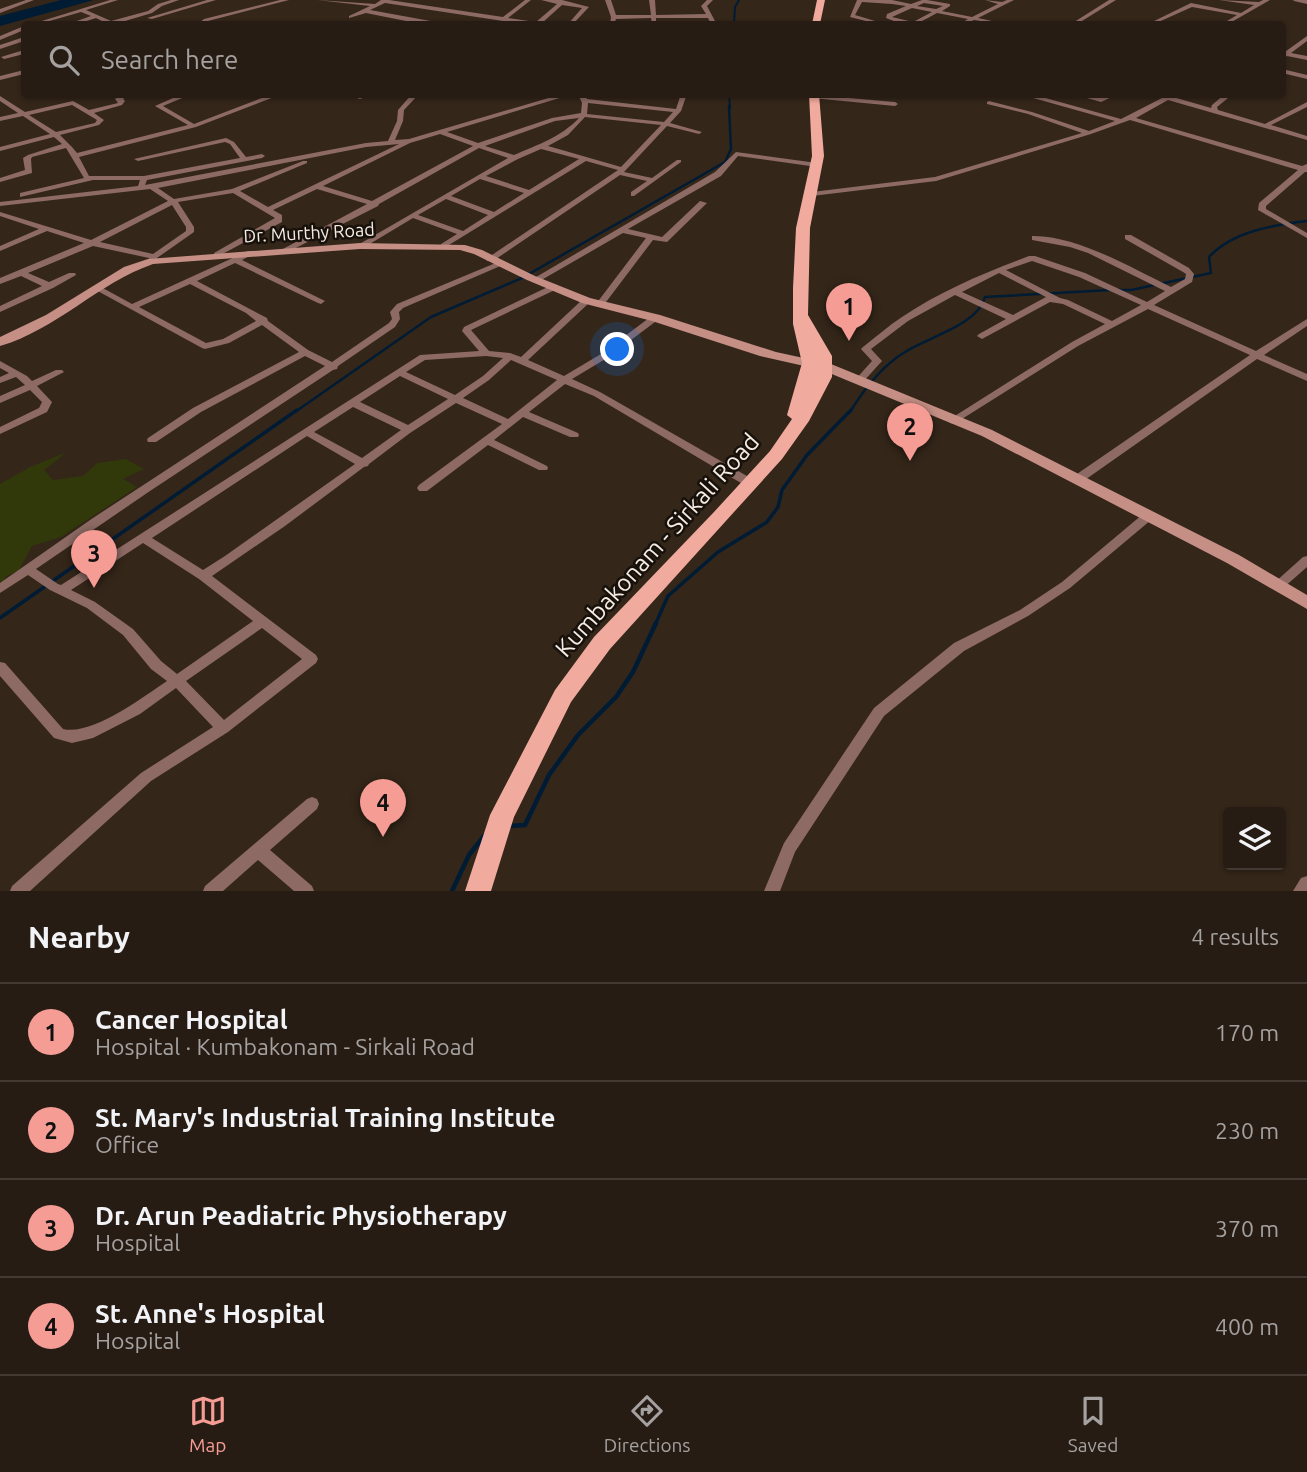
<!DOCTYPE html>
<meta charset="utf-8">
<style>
body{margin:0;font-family:Ubuntu,sans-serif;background:#2f251c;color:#f1f3f6}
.controls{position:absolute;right:21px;bottom:21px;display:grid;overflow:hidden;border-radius:7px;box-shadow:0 2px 5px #0004}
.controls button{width:63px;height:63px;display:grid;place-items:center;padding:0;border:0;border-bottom:2px solid #433a33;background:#271c13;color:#f1f3f6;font:35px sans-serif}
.you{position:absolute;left:618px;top:350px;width:24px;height:24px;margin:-18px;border:5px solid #fff;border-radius:50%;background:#1a73e8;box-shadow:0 0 0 10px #1a73e833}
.badge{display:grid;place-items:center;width:46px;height:46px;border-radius:50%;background:#f59c95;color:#111;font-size:23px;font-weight:700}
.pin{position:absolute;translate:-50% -58px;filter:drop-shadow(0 2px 4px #0008)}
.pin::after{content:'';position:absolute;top:37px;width:24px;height:21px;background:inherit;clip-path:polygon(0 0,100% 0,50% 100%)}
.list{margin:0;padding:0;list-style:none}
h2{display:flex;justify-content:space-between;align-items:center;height:91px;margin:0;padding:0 28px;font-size:30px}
h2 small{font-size:23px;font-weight:400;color:#a4a1a0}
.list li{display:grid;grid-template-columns:46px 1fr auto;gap:21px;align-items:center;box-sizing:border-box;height:98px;padding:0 28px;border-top:2px solid #433a33}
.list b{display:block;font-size:26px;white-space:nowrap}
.list p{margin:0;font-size:23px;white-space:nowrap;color:#a4a1a0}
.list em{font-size:23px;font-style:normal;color:#a4a1a0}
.icon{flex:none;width:38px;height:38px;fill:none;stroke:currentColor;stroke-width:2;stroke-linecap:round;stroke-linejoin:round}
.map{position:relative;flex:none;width:1307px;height:891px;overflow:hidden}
.search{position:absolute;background:#271c13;box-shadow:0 2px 5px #0004;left:21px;right:21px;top:21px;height:77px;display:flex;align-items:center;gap:18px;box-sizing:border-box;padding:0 24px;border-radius:7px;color:#a4a1a0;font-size:26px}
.sheet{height:483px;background:#271c13}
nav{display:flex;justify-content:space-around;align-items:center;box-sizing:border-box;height:98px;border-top:2px solid #433a33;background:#271c13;font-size:19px;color:#a4a1a0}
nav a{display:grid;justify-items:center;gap:4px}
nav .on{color:#f59c95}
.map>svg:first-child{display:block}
.green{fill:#31380a}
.water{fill:#001c35}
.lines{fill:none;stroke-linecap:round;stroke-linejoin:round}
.stream-far3{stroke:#001c35;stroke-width:2}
.stream-far2{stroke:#001c35;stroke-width:2.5}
.stream-far1{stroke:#001c35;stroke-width:3.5}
.stream{stroke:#001c35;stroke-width:4.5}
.minor{fill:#8d6a64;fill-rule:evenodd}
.secondary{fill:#c58f85;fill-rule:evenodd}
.primary{fill:#f1aa9e;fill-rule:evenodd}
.labels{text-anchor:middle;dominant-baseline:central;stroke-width:5;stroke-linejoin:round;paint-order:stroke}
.far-street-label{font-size:18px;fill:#f5ebe2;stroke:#17110b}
.near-street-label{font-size:24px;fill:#f5ebe2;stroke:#17110b}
</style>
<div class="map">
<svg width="1307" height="891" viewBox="0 0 1307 891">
<rect width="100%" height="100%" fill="#342619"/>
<!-- green -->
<path class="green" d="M67,452L44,470L53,480L83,476L97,463L126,459L144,469L123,479L137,487L61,537L32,546L19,570L5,577V583L0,587V484L30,467Z"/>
<!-- water -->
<path class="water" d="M61,0H94L0,26V16Z"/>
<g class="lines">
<!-- stream-far3 -->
<path class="stream-far3" d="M734,24L735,7L739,0
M729,94L730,108"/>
<!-- stream-far2 -->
<path class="stream-far2" d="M1118,290H1131L1211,273L1209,257C1233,231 1274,225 1307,221
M295,412L431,317L522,278L725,162L731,149L729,106
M850,412C864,389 882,366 905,352C928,337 978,325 985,297L1110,290"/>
<!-- stream-far1 -->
<path class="stream-far1" d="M0,618L297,410
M655,625L668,596L718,552L767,522L778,507L782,490L807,455L851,410"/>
<!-- stream -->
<path class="stream" d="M509,826L525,825L549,775L578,735L616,697L633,672L656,623
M452,891L469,855L484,836"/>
<!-- minor -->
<path class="minor" d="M26,0H34L0,13V9Z
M110,0H118L86,10L111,21L148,11L158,4L171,0H179L162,6L152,13L115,24H108L96,18L77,24H71V23L91,16L81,12L39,24H32Z
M207,0H216L152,19L147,18Z
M280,0H289L208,21L204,24H198L204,19Z
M317,0L375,4L381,0H389L503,17L525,0H531L508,18L536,22L557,4L541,0H562L589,7L573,24H568L582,8L562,5L542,23L543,24L503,21L385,3L370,10L447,24H416V23L366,13L349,18V16L370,6Z
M605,0H611L616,15H651L649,0H655L656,15L706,14L701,6L707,0H713L707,6L715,21L710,22L708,18H656V24H652L651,18L616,19L614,24H610L611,17Z
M857,0H892L911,4L922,0H927L950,4V6L942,11L972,17L998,4L985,0L1002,2L1007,0H1014L978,18L1001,23V24L974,20L965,24H960L968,19L937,13C915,25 912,28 886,18L887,14L906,6L892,4L862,2L855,15L885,24H878L850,17ZM924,3L943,6L936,9L917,6ZM912,8L932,12L913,22L892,17Z
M1109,0H1116L1077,24H1071Z
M1219,0L1259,2L1263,0H1270L1228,24H1222L1237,15L1192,7L1154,24H1148L1191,3L1241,13L1254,5Z
M1293,0H1307V4L1294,1Z
M24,26V30L0,40V36Z
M1307,36V41L1291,53L1307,56V60L1287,56L1282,59V54Z
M24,37V41L0,49V45Z
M24,50V54L4,59L1,57Z
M1282,69L1307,75V79L1282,73Z
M24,70V74L0,80V76Z
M122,94H131L123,99L125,101L122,105L94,113L104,120L99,125L60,135L72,147L77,153L188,125L155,106L182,94H192L163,106L194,124L272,94H282L196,127L79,157L89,176H144L240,158L230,144L225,142L138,161L134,159L226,138L234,142L246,157L262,154L265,156L262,158L147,180L145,185L366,143L388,141L397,121L398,110L412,94H419L404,110L403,121L395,140L409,139L562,94H573L447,132L478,143L552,118L581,113L582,103L578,94H584L587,99L676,109L681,94H687L681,111L670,123L702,132L699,134L667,126L624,172L652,178L677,160H681V162L634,196H631V192L647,181L620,175L493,261H487L486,259L618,170L586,161L444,248H441V244L457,234L413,218L363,248H357L356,246L508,158L479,148L379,204L378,206L284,254L280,252L281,250L367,204L317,189L273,210L282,215V222L217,257H214V253L275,218L233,193L178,202L194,227V232L157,258L155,263H149V258L93,246L28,273L49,282L69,273H75L76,275L53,288L0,312V306L42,286L21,276L0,284V278L84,243L47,231L0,251V246L39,229L0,216V212L91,240L168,201L150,189L0,206V202L138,186L140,180H93L20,197V193L84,178L66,148L32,157L31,159L32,173L0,182V178L25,170L23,158L28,155L62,144L54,137L0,151V147L50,134L23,116L0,121V117L18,113L0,101V96L25,112L73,101L89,110L118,103L115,99ZM588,103L673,112L664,122L587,114ZM72,105L97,120L95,123L56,132L29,115ZM585,117L661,125L621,167L548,146L568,135ZM579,118C561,137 537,145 514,155L485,146L555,121ZM440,134L473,146L372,201L323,186L410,143ZM399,144L268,207L240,191L307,163V161H303L232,189L174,199L158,188L366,147ZM541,149L579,159L529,190L486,176L518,159ZM480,179L524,193L494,212L451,196ZM446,199L488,215L463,231L418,215ZM172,205L186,227V231L153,254L100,242Z
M344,94H374L360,99Z
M1019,94H1031L1121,119L1162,98L1152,94H1177L1173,97L1211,108L1212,105L1225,94H1233L1217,107L1218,110L1265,124L1307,102V107L1271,125L1307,136V140L1168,100L1136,118L1302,166L1307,164V172H1305L1266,206V209L1307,233V238L1258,210L1259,203L1298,170L1130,120L1091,134L936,181L812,196L808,194L812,192L935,177L1082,133L1028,114L987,104V102L989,101L1032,112L1089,131L1115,121Z
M1073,94H1086L1100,98L1109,94H1118L1101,102Z
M814,95L895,102L898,104L895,106L812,98V96Z
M736,152L817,163L821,165L817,167L738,156L721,176L628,229L662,237L700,201L707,203L667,242L653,240L603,306L600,307L596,304L646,238L623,233L538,282L535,283L531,280L715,172Z
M1125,235H1131L1189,268L1194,274L1192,282L1154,305L1256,351L1307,319V326L1264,355L1307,374V381L1257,359L1082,482H1074L1073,479L1074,476L1250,355L1148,309L1078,346L954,424L950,423L949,421L950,419L1072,342L1105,324L1063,304L1050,302L982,339L977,336L979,334L1006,319L955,295L908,321L871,349L882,361L863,382H857L855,380L872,361L861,349L863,347C876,337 888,326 902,317C940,291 986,272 1029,256H1035L1085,273L1147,302L1165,291L1088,253L1070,247L1032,240V236C1076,235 1132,268 1171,287L1185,279L1186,274L1183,272L1125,239ZM1032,261L1079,277L1141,305L1112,321L1068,300L1060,298L1006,270ZM999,273L1046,297L1013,315L962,292Z
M248,251H254L255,253L242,260L325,301L321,304L318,303L235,263L197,281L267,318L268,321L308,350L332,362L389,323L392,319L390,312L397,304L498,262H501L505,264L403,308L399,312L400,319L395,327L338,366L337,369L333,370L150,491L36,569L58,584L61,585L420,355L479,351L462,331L464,327L554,284L557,285V289L471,330L489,351L510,353L521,357L583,299H589V303L528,360L564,376L601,354L649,318H655L656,320L655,322L607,358L572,379L600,392L754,480L755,483L754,486H746L594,396L565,384L529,412L578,433L579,435L578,437H570L523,417L494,440L547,466L548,468L547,470H539L488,445L427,491H419L417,488L419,485L502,424L456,403L410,433L369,464L368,466L364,467L285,526L212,576L316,655L318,659L316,663L228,732L151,781L30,891H10L12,886L141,773L213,727L176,688L140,714L93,738L72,743L54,738L0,676V662L5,663L63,729C92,736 143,697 167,681L151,669L123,635L87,608L50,590L28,575L0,593V583L93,518L325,366L305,356L201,412L156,442H148L147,440L148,438L193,408L299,352L262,325L229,343L205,349L202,348L94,289L98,286L101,287L132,304ZM190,284L246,313L256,321L223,339L206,343L139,307ZM486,356L503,358L483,376L455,395L406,372L425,360ZM511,360L557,380L508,419L463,398L489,380ZM400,376L448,399L408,425L360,402ZM353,407L401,430L362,458L314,432ZM307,436L355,464L225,556L203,570L152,538ZM143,543L199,579L253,621L177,674L161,661L133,629L95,602L71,590ZM262,628L302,659L224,720L186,681Z
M0,361L27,376L32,381L56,370H62L64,372L37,386L52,402L47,412L0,434V427L39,408L42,402L30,390L0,403V396L25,385L16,377L0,383V377L9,373L0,368Z
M1147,513L1151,514L1153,517L1151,520L1070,588L1028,616L964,651L884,716L795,852L780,891H764L784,843L874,708L954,643L1020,610L1062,582L1143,514Z
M1307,556V567L1282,589H1274L1272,586L1274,583L1303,557Z
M312,797L317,799L319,804L317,809L270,850L312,886L314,891H294L258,860L223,891H203L205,886L307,799Z
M1307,876V891H1293L1301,878Z"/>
<!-- secondary -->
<path class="secondary" d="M360,243L465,245L482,250L535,276L590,298L660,315L776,352L831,364L992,430L1239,555L1307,595V609L1227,563L982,436L822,370L760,356L652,321L582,303L527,280L474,254L460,250L360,249L153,264C98,283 56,330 0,346V337L46,315L124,267L148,259Z"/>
<!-- primary -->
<path class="primary" d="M817,0H825L820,24H812Z
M809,94H819L824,156L810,228L808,315L832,356V377L809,421L782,459L610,649L571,702L514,817L491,891H465L490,815L555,690L594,637L714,512L770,451L792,419L787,415L802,363L793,324V288L796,228L812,156Z"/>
</g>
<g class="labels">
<!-- far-street labels -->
<g class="far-street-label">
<text transform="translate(309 232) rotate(-3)">Dr. Murthy Road</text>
</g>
<!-- near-street labels -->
<g class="near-street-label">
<text transform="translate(657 545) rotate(-48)">Kumbakonam - Sirkali Road</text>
</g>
</g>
</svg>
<div class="controls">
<button><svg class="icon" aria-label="layers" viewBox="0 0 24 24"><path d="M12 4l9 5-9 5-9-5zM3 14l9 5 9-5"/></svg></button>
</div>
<div class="you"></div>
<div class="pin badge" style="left:849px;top:341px">1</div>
<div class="pin badge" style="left:910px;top:461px">2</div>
<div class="pin badge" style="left:94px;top:588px">3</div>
<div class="pin badge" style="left:383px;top:837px">4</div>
<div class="search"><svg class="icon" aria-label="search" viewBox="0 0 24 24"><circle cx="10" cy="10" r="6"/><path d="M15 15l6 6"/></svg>Search here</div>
</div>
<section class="sheet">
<h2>Nearby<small>4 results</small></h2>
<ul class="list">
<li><span class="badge">1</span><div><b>Cancer Hospital</b><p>Hospital · Kumbakonam - Sirkali Road</p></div><em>170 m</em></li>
<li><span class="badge">2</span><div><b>St. Mary's Industrial Training Institute</b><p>Office</p></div><em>230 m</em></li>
<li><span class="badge">3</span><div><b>Dr. Arun Peadiatric Physiotherapy</b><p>Hospital</p></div><em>370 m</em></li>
<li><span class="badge">4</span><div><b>St. Anne's Hospital</b><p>Hospital</p></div><em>400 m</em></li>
</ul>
</section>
<nav>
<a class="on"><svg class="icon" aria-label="map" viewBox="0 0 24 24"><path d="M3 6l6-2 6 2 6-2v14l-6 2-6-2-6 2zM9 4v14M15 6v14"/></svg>Map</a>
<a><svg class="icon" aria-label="directions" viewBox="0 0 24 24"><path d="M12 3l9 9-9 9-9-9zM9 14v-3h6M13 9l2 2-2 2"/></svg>Directions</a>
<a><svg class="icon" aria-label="saved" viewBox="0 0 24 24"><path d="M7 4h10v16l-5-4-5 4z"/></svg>Saved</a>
</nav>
